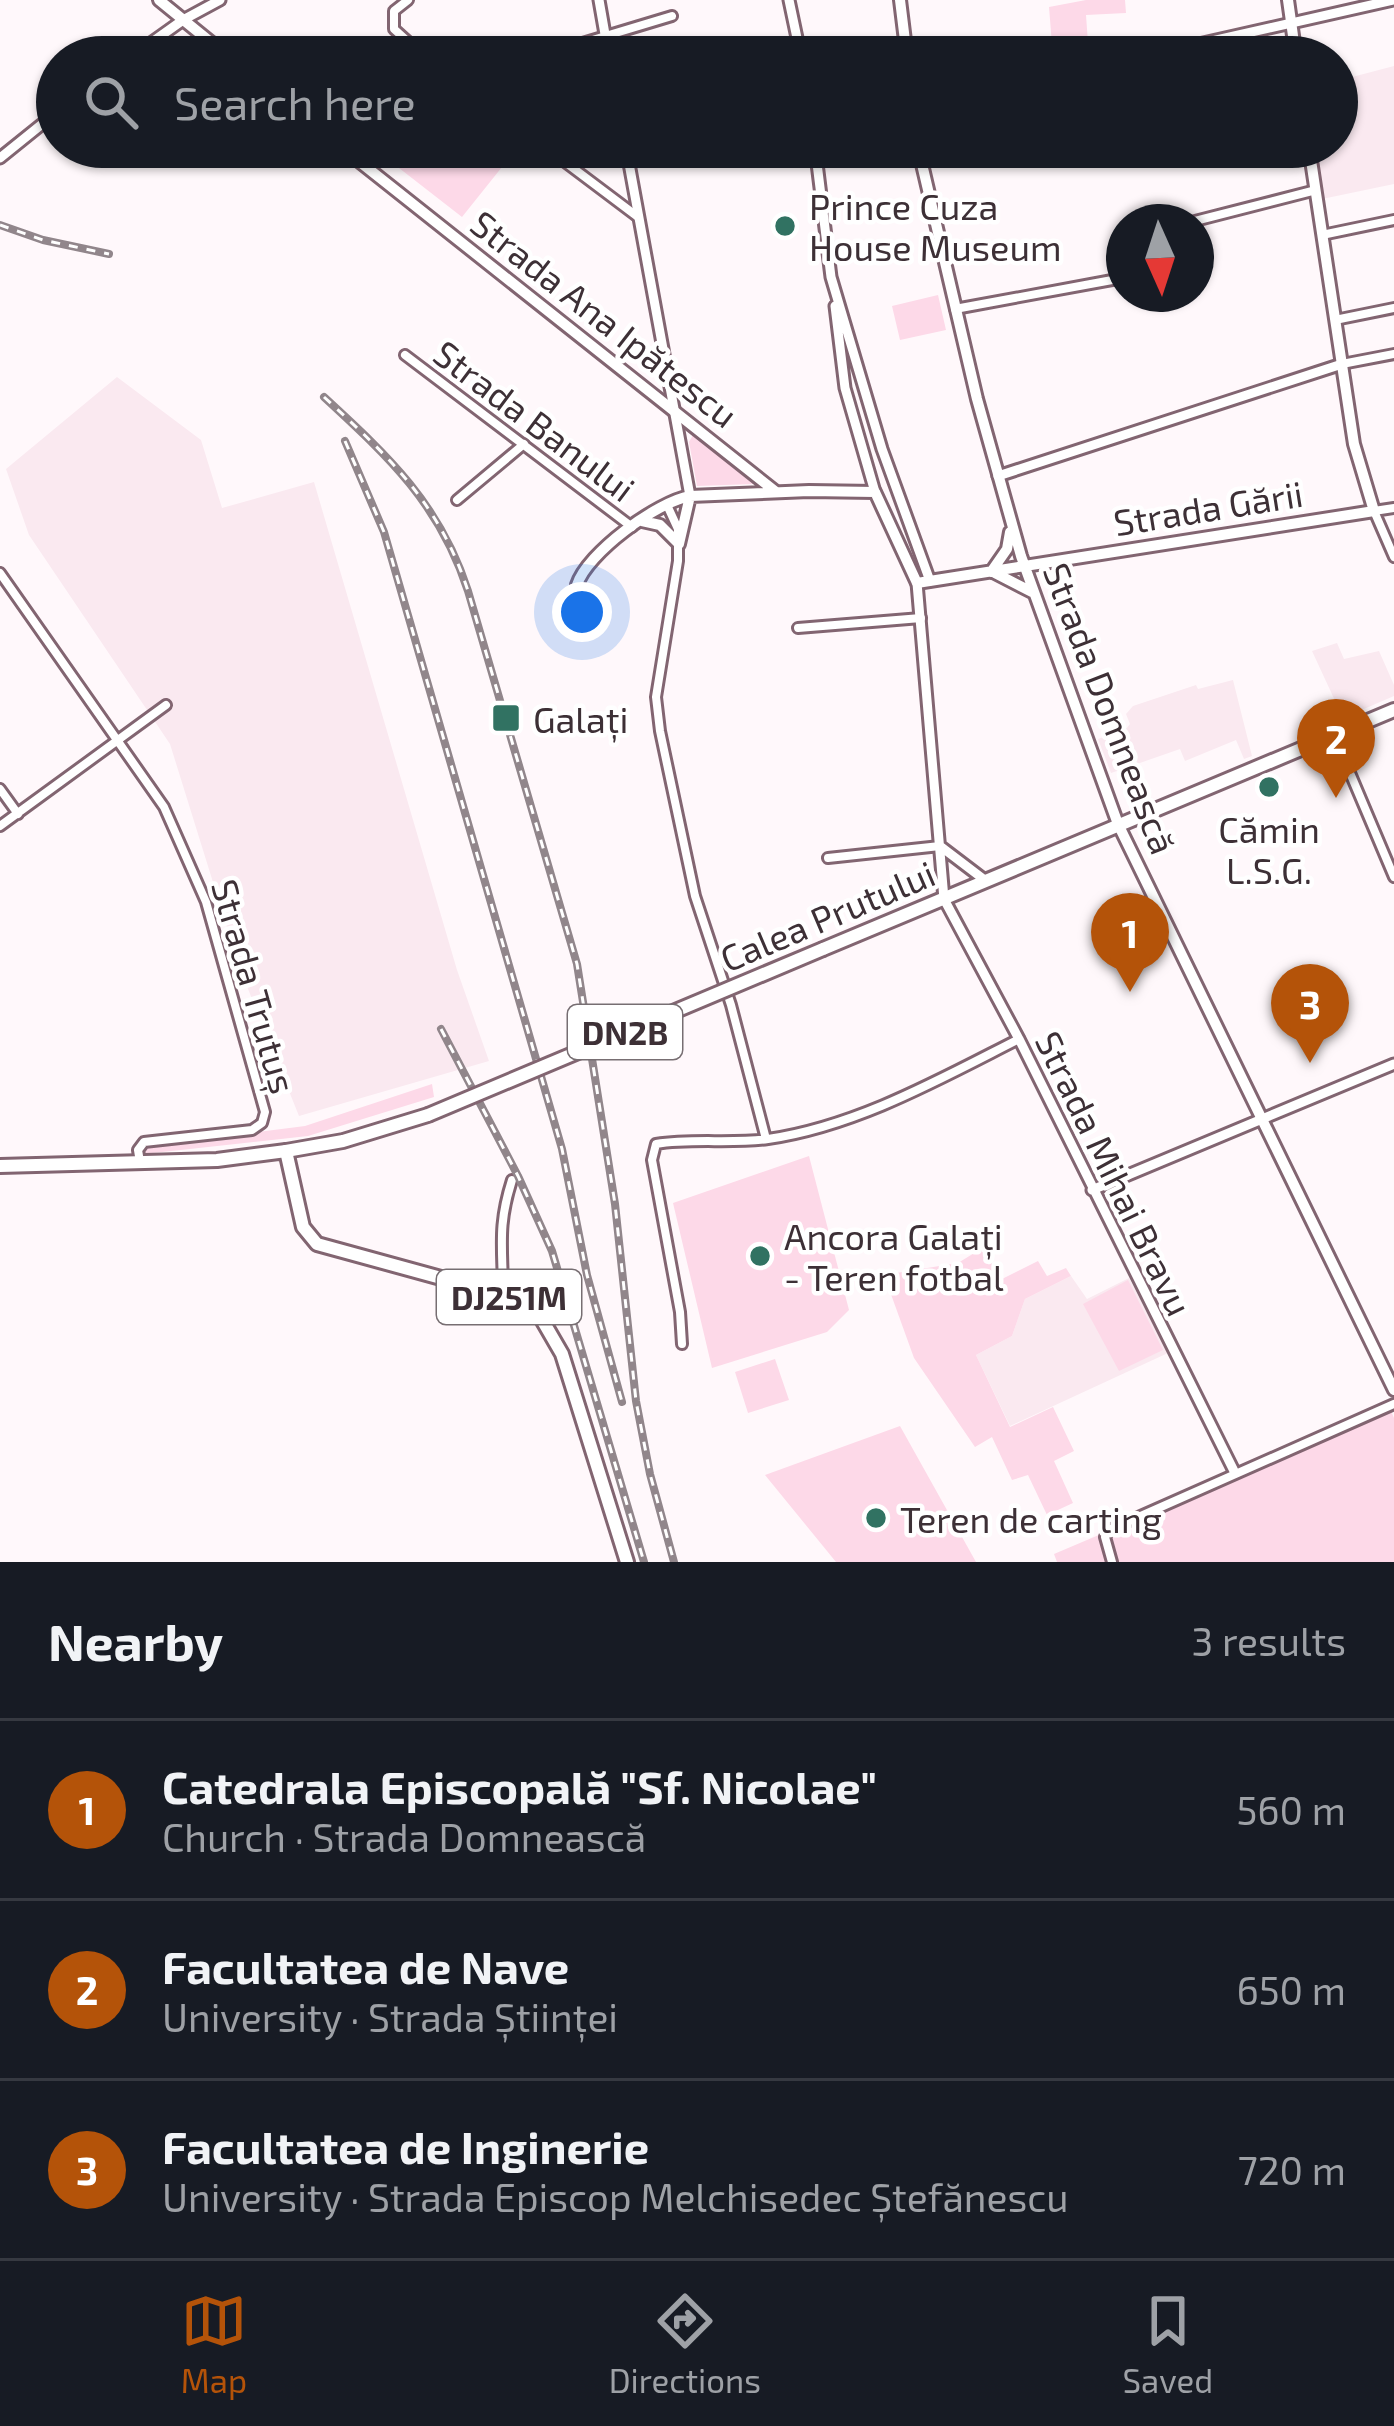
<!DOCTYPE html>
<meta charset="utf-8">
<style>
body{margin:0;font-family:"Exo 2",sans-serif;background:#242831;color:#f1f3f6}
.compass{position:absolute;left:1106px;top:204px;width:108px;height:108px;border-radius:50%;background:#171b24;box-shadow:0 3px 9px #0004;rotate:177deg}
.you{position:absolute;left:582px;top:612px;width:42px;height:42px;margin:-30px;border:9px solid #fff;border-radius:50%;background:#1a73e8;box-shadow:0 0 0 18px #1a73e833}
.badge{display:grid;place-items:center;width:78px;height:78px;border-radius:50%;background:#b45309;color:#fff;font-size:39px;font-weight:700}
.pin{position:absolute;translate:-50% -99px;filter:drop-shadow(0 3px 6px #0008)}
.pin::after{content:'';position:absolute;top:63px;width:42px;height:36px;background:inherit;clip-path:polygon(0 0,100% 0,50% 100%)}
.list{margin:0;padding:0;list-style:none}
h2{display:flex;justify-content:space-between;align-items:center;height:156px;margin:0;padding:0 48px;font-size:51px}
h2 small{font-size:39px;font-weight:400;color:#9ea1a6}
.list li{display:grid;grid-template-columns:78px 1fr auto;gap:36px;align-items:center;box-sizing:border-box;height:180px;padding:0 48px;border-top:3px solid #363941}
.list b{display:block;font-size:45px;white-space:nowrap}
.list p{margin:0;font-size:39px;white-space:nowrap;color:#9ea1a6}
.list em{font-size:39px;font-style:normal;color:#9ea1a6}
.icon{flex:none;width:66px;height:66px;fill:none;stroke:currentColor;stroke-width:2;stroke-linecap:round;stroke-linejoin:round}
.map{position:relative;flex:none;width:1394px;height:1562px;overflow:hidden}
.search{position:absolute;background:#171b24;box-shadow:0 3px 9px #0004;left:36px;right:36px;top:36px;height:132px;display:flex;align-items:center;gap:30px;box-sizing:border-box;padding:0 42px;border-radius:66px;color:#9ea1a6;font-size:45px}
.sheet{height:696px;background:#171b24}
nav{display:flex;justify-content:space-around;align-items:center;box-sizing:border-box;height:168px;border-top:3px solid #363941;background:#171b24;font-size:33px;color:#9ea1a6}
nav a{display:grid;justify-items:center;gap:6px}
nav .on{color:#b45309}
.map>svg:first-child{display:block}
.built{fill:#fae9f0}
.green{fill:#fdd9e8}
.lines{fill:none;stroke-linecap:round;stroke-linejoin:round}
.minor-casing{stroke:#826571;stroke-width:14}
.tertiary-casing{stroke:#826571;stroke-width:15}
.secondary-casing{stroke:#826571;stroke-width:16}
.primary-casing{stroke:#826571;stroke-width:18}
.trunk-casing{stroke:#826571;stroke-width:18}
.minor{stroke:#fff;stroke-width:8}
.tertiary{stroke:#fff;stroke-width:9}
.secondary{stroke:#fff;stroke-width:10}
.primary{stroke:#fff;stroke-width:12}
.trunk{stroke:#fff;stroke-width:12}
.rail-casing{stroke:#91868b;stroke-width:8}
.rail{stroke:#fff;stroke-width:3;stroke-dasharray:9;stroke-linecap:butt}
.primary-bridge-casing{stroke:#826571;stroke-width:18;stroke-linecap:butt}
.primary-bridge{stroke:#fff;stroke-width:12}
.poi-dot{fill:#317262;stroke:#fff;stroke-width:4.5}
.labels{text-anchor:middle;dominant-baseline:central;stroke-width:9;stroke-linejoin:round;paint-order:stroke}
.shield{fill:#fff;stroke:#776e72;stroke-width:3}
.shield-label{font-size:33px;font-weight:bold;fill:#3d3036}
.poi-label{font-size:36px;fill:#3d3036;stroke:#fff;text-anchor:start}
.street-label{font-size:36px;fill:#3d3036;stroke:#fff}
</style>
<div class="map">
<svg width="1394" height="1562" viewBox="0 0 1394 1562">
<rect width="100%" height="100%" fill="#fff8fb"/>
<!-- built -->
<path class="built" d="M1394,66V184L1322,199L1316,147H1337V81Z
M117,377L201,440L222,508L314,482L457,970L489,1061L299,1116L240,969L170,744L29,535L6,469Z
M1337,643L1344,659L1379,651L1394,685V696L1343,718L1312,651Z
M1233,680L1252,756L1244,759L1236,740L1185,761L1180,749L1111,773L1098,739L1126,729L1130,724L1126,714L1133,706L1196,685L1198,689Z
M1071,1276L1087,1299L1129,1278L1168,1353L1010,1426L976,1355L1012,1336L1025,1299Z"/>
<!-- green -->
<path class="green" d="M1086,0H1125L1126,13L1086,15L1089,57H1053L1049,7Z
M372,147H518L462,217Z
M938,295L946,330L900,340L892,306Z
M693,435L754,482V484L697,486L689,442Z
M432,1084L434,1097L308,1136L144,1154L146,1146L305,1126Z
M809,1156L849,1310L827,1332L712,1368L673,1203Z
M984,1247L1000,1280L1038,1261L1047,1276L1066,1268L1071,1276L1025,1299L1012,1336L976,1355L1010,1427L1053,1407L1074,1451L1054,1461L1073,1503L1047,1515L1028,1475L1012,1480L992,1437L975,1447L914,1358L884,1275L958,1263Z
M1128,1280L1163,1350L1119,1371L1083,1304Z
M775,1359L789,1400L748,1413L735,1372Z
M1391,1411L1394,1418V1562H1057L1054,1554Z
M900,1426L976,1562H836L765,1475Z"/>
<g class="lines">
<defs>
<path id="minor" d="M408,0L394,11V29L425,57
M536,57L672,16
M545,147L638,217
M1191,222L1316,190
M1322,235L1394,220
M955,309L1123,278
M1335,320L1394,308
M405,355L632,527
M1342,364L1394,354
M457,500L524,444
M667,505L678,529V561L656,697L660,731L695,896L731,1005L766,1139
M1394,508L1374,511L1394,557
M0,573L164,807L206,902L265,1112L262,1123L252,1130L144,1142L138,1150L140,1162
M798,628L921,618
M1334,735L1394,877
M0,789L18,814
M0,826L166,705
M828,858L940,846
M503,1295C503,1248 497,1227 512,1180
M682,1344L680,1312L652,1160L656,1144C693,1138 731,1144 768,1139C857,1126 940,1079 1019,1039
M1112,1562L1105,1537L1109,1530L1394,1404"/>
<path id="tertiary" d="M599,0L609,57
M789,0L801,57
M131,57L183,20L220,0
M1141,57L1393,0
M626,147L690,496
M815,147L831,277L882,449L930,581
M0,158L57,112
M835,306L845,388L875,492
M998,476L1342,364
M917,583L944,899L1019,1039L1235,1473
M940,846L986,881
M1092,1190L1394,1064"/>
<path id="secondary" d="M159,0L229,57
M900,0L907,57
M1288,0L1296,57
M341,147L776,492
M918,147L977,399L1021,556L1118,824L1394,1390
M642,521L660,525L679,544
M679,544L690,496
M991,572L1007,549L1010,532
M995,573L1032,592
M577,585C587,553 657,502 690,496L809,491L875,492L917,583L1374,511L1354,444L1309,147"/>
<path id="primary" d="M823,949L1394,710
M286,1151L343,1141L428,1115"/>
<path id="trunk" d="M0,1166L217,1160L286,1151L303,1227L317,1244L503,1295L540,1316L562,1354L627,1562"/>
</defs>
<!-- minor casing -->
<use href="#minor" class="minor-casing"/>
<!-- tertiary casing -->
<use href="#tertiary" class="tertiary-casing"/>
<!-- secondary casing -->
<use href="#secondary" class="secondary-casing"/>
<!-- primary casing -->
<use href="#primary" class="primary-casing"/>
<!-- trunk casing -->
<use href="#trunk" class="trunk-casing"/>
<!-- minor -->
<use href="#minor" class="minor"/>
<!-- tertiary -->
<use href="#tertiary" class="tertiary"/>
<!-- secondary -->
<use href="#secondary" class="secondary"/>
<!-- primary -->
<use href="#primary" class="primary"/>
<!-- trunk -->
<use href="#trunk" class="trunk"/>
<defs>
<path id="rail" d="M0,225L43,240L109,254
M324,397C389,457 440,504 468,591L577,964L615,1204L636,1401L650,1474L674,1562
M345,441L384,532L562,1149L587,1275L622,1402
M441,1029L518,1176L552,1251L644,1562"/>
</defs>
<!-- rail casing -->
<use href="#rail" class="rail-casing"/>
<!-- rail -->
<use href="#rail" class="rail"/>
<defs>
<path id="primary-bridge" d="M428,1115L823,949"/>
</defs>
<!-- primary-bridge casing -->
<use href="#primary-bridge" class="primary-bridge-casing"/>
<!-- primary-bridge -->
<use href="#primary-bridge" class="primary-bridge"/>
</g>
<!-- markers -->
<g class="poi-dot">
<circle cx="785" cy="226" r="12"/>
<rect x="491" y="703" width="30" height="30" rx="6"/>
<circle cx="1269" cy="787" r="12"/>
<circle cx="760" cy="1256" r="12"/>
<circle cx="876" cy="1518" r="12"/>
</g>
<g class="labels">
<!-- shield labels -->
<g class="shield">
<rect x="568" y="1005" width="114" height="54" rx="9"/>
<rect x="437" y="1270" width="144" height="54" rx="9"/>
</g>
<g class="shield-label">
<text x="625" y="1032">DN2B</text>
<text x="509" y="1297">DJ251M</text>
</g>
<!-- poi labels -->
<g class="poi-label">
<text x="809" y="205">Prince Cuza<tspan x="809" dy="41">House Museum</tspan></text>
<text x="533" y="718">Galați</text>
<text x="1269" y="828" text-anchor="middle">Cămin<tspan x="1269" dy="41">L.S.G.</tspan></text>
<text x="784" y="1235">Ancora Galați<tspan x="784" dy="41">- Teren fotbal</tspan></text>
<text x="900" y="1518">Teren de carting</text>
</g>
<!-- street labels -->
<g class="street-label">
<text transform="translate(605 318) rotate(38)">Strada Ana Ipătescu</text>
<text transform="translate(535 420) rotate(37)">Strada Banului</text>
<text transform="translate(1208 507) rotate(-9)">Strada Gării</text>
<text transform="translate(1111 708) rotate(69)">Strada Domnească</text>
<text transform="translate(827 915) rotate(-23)">Calea Prutului</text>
<text transform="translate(255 986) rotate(74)">Strada Trutuș</text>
<text transform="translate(1115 1173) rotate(64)">Strada Mihai Bravu</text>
</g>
</g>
</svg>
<svg class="compass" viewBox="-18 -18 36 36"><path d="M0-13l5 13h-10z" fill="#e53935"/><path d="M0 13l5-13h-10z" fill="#9ea1a6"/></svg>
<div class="you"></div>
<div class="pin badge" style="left:1130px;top:992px">1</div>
<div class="pin badge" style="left:1336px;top:798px">2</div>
<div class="pin badge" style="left:1310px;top:1063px">3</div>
<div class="search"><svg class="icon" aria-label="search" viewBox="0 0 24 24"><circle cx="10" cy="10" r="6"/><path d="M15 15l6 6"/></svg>Search here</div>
</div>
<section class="sheet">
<h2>Nearby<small>3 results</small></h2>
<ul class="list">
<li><span class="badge">1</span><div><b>Catedrala Episcopală &quot;Sf. Nicolae&quot;</b><p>Church · Strada Domnească</p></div><em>560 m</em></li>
<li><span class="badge">2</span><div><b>Facultatea de Nave</b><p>University · Strada Științei</p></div><em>650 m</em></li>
<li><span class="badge">3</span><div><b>Facultatea de Inginerie</b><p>University · Strada Episcop Melchisedec Ștefănescu</p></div><em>720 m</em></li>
</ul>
</section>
<nav>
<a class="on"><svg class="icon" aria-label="map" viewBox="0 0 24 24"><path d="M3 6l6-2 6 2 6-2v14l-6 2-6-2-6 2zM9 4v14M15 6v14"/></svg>Map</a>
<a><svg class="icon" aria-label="directions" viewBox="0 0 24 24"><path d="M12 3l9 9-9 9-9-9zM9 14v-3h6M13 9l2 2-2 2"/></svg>Directions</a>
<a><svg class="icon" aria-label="saved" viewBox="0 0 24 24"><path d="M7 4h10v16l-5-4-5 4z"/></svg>Saved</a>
</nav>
